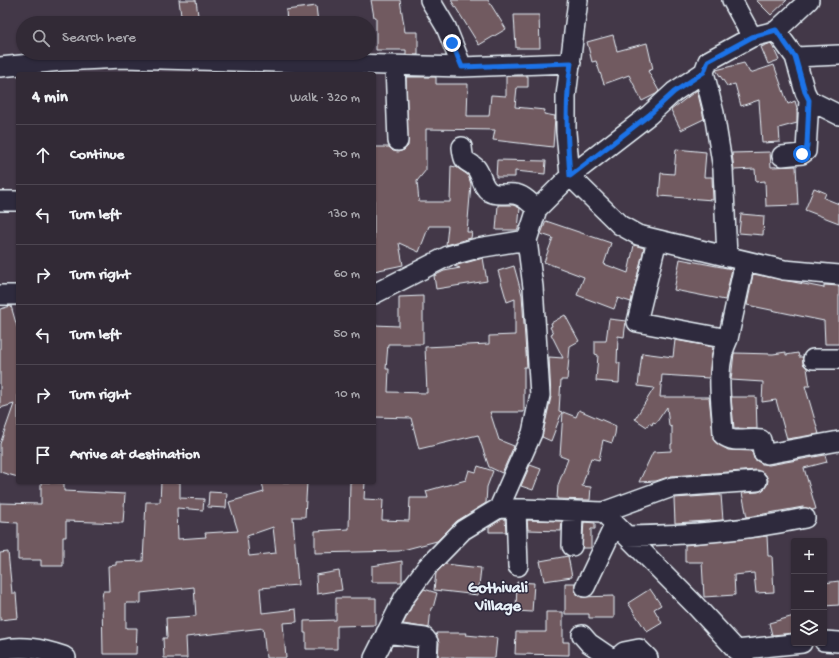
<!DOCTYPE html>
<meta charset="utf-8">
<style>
body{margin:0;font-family:"Gochi Hand",sans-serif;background:#3a323e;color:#f1f3f6}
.controls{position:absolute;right:12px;bottom:12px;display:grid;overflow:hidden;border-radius:4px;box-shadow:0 1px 3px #0004}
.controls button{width:36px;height:36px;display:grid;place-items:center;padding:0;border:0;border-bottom:1px solid #4d4651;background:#322a36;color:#f1f3f6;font:20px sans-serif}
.stop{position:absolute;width:12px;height:12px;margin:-9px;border:3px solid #1a73e8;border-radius:50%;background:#fff}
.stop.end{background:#1a73e8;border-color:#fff;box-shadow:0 1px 4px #0008}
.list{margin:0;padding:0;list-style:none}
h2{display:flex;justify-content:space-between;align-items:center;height:52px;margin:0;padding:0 16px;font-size:17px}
h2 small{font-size:13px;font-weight:400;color:#a8a7ad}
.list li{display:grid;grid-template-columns:26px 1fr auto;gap:12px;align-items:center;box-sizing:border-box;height:60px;padding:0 16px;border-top:1px solid #4d4651}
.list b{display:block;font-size:15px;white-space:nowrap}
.list em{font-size:13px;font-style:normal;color:#a8a7ad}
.icon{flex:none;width:22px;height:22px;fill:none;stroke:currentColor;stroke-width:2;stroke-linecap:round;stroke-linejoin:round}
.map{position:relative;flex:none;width:839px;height:658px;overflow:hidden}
.search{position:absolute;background:#322a36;box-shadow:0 1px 3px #0004;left:16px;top:16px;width:360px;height:44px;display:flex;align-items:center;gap:10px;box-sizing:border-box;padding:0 14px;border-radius:22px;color:#a8a7ad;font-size:15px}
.panel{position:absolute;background:#322a36;box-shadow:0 1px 3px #0004;left:16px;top:72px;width:360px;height:412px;border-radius:4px}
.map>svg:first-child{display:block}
.building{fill:#715a61;stroke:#e8f1f8;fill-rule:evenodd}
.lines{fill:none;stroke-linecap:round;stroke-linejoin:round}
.minor-casing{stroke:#e8f1f8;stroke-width:22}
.minor{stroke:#2f2a3d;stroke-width:19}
.route{stroke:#1a73e8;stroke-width:5}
.labels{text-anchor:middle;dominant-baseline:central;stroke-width:3;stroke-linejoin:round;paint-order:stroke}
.neighbourhood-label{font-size:16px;font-weight:bold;fill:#e8f1f8;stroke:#2f2a3d}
</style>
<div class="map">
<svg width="839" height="658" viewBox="0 0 839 658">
<rect width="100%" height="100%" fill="#433848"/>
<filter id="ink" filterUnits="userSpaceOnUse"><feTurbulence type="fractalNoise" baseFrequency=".025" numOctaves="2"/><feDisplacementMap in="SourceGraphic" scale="8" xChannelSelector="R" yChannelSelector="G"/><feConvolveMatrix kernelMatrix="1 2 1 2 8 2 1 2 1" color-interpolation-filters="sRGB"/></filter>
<g filter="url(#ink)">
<!-- building -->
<path class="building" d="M179,0H196L199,23H182Z
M371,0H400L405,32H418V55H406V50H376V17H374Z
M451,0H488L506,29L479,45Z
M756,0H787L771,15Z
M316,6L318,23H287L286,10Z
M514,15H539L540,48H516Z
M613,35L617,51L647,43L653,69L648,71L659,91L656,94L642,101L629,75L604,84L596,61L592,62L587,42Z
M771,43L779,60L768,64L761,47Z
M744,63L750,73L774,65L788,104L795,101L797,108V123L779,128L780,142L762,143L759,100L741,106L735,84L727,86L716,70Z
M506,76H528V87H517L515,107L545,110L544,114L555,116L553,147L493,140L495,130L426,129V170L417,181L419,202H450L451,166L456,167L468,175L471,184L467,232H472L471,238L446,245L448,226H429L419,252L399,243L403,265L374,271V147H389L393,151L398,152L404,150L408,146L406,77H436V84H468L467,116H489L491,95L506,96Z
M697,90L704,119L681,130L671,110Z
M676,149L706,152L704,177H712L713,200L659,196L661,173L674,174Z
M770,152L771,167L796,166L798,205L766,206L765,181L756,182L755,169L734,170L732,153Z
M497,160L546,161L545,174L515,171V177H496Z
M814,188L826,193L824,198L839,204V223L805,210Z
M498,205H513L520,208L518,230H496Z
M741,214L764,216L763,235L739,233Z
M546,221L611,243L604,264L628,273L634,245L644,248L631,302L618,298L614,309L577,295L584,277L544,262L553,238L541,234Z
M483,258L487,281L436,289L434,276L444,271L460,268L454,266Z
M680,259L732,269L725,300L674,290Z
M514,266L522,295L527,367H524V412H490L499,440L514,446L502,473L489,467L478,435L419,449L411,418L374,417V325L399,326V297L423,296V344H388L386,369H389L388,392L427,393L425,347L489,344V336L515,335V299L507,302L498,271Z
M753,274L824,288V285L839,286V344H825L824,321L747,305Z
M11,306L18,330V477L0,472V444L14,404L0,408V309Z
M565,315L579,341L570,346L567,380H561L559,411L562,412L551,441L542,437L551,397L549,357L563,358L551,334L553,333L550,327L552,326L551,323Z
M609,319L626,321L624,337L618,336L617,363H620L619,383L596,381L598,355L595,354V341H606Z
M675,340L713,347L709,378L662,375L660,397H709L714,441L728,450L752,451L754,459L762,464L769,465L825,455L827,462L804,468L816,509L812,510L803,507L747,517L742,493L758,492L763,490L767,485L768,480L766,475L757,470L671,476L656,481L639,482L653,452L671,451V444H672V427L669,426L667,407L656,423L653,422L652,425L649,423L647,427L635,419L654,388L638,386L642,353L673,357Z
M786,352V355L798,353L799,357H803V364L807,368L810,386H805L819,434L787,439L776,400L762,402L763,382L731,380L734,353L773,354Z
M731,397H756L757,429L734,428Z
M579,410L616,426L615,434L612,443L603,440L599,460L591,458L582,486L591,487L590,500L557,499L558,485L568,459L560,456L563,412L576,417Z
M530,465L541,469L533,490L521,486Z
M478,466L493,471L487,487L486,503L457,521L437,541L399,551L315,553V531L349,529L350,482H365L364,499L383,500L382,520L409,521L410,498H428L426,491L466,480L469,470L476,472Z
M41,482L64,483V491L125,494L123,523L66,521V537H63V566H41V560H18V523L0,522V503L41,504Z
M161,482H180V498L204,499L203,510L177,508L178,539L206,537L205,533L238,531L229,502L264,492L262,482H307L305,517H293L298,585L260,588L262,613L296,609L297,622L283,623L286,658H266L263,628L186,637L187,658H164L163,638H167L166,618L196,616L194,587L141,593V603H126V628H137L136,654H103L102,598L103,591H109L108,566L116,565V562L143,561L146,502H160ZM273,527L276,553L249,556L247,536Z
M209,492L227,493L226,508L208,507Z
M721,495L723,520L675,523L674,498Z
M502,519H505L506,532H489V527Z
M527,520L562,521L561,531L528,530Z
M584,522L595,523V529H591V548H582Z
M767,536L768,556H772L774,592L756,593L754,573L734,575L735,595L704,597L702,562H685V545Z
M8,552L12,593H16L18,618L0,620V553Z
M568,556L572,577L544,581L540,561Z
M402,561V582H372V566Z
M445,564L481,568L478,595L434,590L436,573Z
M339,571L342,590L317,594L316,575Z
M839,581V605L824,606V583Z
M517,582L534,583L532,612L516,611Z
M565,583H575L576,593L581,597L614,596V618H589V614H565Z
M424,589L437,593L433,608H431L429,628L403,624L413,604Z
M650,589L661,605L654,609L662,623L647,632L628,603Z
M336,598H376V625L337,626V649H306V633H304V621L336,620Z
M546,612H563V642H569V655L515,654L516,632H546Z
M794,616V633L772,635L769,623Z
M436,633H467L466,635L497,638L495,658L438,657L439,643Z"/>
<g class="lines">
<defs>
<path id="minor" d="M430,0L446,27L462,67
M578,0L566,96V132L570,176L620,225L638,235L784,270L839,275
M732,0L752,37
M776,31L795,57L805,92L809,100L839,115
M795,57L839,55
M395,66L398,141
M0,67L61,61L123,58L462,67L571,63
M462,147C464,166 466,158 476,168C482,175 481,186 490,192C497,196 506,193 514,194C524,195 530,203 537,209
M782,156L802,154L806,151L809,100
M0,201H18
M657,240L637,322L728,339
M727,257L723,169L714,113L704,72L708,61L752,37L776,31L809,0
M745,261L728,339C714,367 722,404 723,435C734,444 747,438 761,440L763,452L767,454L839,441
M374,294L448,256L478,248L527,240
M0,295H17
M813,359H839
M499,508L532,433L540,395L533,287L527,240L537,209L570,176L649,115L674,92L704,72
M516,509L518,566
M603,512L672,487L757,481
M627,536C689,535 744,531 805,518
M572,546L573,511
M585,587L615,524
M386,633L425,638L428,642L427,658
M582,635L589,643L611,658
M824,641L839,642
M0,650C23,645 41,649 63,656L66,658
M736,650L802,643
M374,658L404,598L427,567L463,530L499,508L603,512L694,604L744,658
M617,658L624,652L639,649L648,658"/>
</defs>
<!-- minor casing -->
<use href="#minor" class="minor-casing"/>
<!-- minor -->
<use href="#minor" class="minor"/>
</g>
</g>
<g class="lines" filter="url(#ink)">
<!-- route -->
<path class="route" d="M452,43L462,67L571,63C565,103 567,136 570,176L649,115L674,92L704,72L708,61L752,37L776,30L795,57L805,92L809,100L807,145L806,151L802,154"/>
</g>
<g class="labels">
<!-- neighbourhood labels -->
<g class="neighbourhood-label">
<text x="498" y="589">Gothivali<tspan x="498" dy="18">Village</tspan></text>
</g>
</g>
</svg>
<div class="controls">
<button>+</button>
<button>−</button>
<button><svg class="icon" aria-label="layers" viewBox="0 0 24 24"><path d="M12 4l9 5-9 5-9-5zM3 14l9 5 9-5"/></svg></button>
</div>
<div class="stop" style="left:802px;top:154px"></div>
<div class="stop end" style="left:452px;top:43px"></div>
<div class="search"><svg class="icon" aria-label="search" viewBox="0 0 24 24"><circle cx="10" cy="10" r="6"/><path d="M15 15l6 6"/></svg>Search here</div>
<section class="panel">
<h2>4 min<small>Walk · 320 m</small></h2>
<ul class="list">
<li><svg class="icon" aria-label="ahead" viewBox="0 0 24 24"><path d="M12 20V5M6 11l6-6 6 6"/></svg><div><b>Continue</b></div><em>70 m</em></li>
<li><svg class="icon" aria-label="left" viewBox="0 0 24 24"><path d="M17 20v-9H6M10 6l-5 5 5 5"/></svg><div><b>Turn left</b></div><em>130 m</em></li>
<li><svg class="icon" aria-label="right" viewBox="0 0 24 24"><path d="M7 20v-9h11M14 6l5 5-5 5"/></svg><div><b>Turn right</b></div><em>60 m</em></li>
<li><svg class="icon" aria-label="left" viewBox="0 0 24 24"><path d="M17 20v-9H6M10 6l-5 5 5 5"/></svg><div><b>Turn left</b></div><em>50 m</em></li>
<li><svg class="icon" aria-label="right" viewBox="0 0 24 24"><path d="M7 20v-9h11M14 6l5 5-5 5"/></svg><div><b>Turn right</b></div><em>10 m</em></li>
<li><svg class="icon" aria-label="arrive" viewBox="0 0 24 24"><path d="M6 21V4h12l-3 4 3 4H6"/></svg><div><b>Arrive at destination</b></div></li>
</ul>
</section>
</div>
